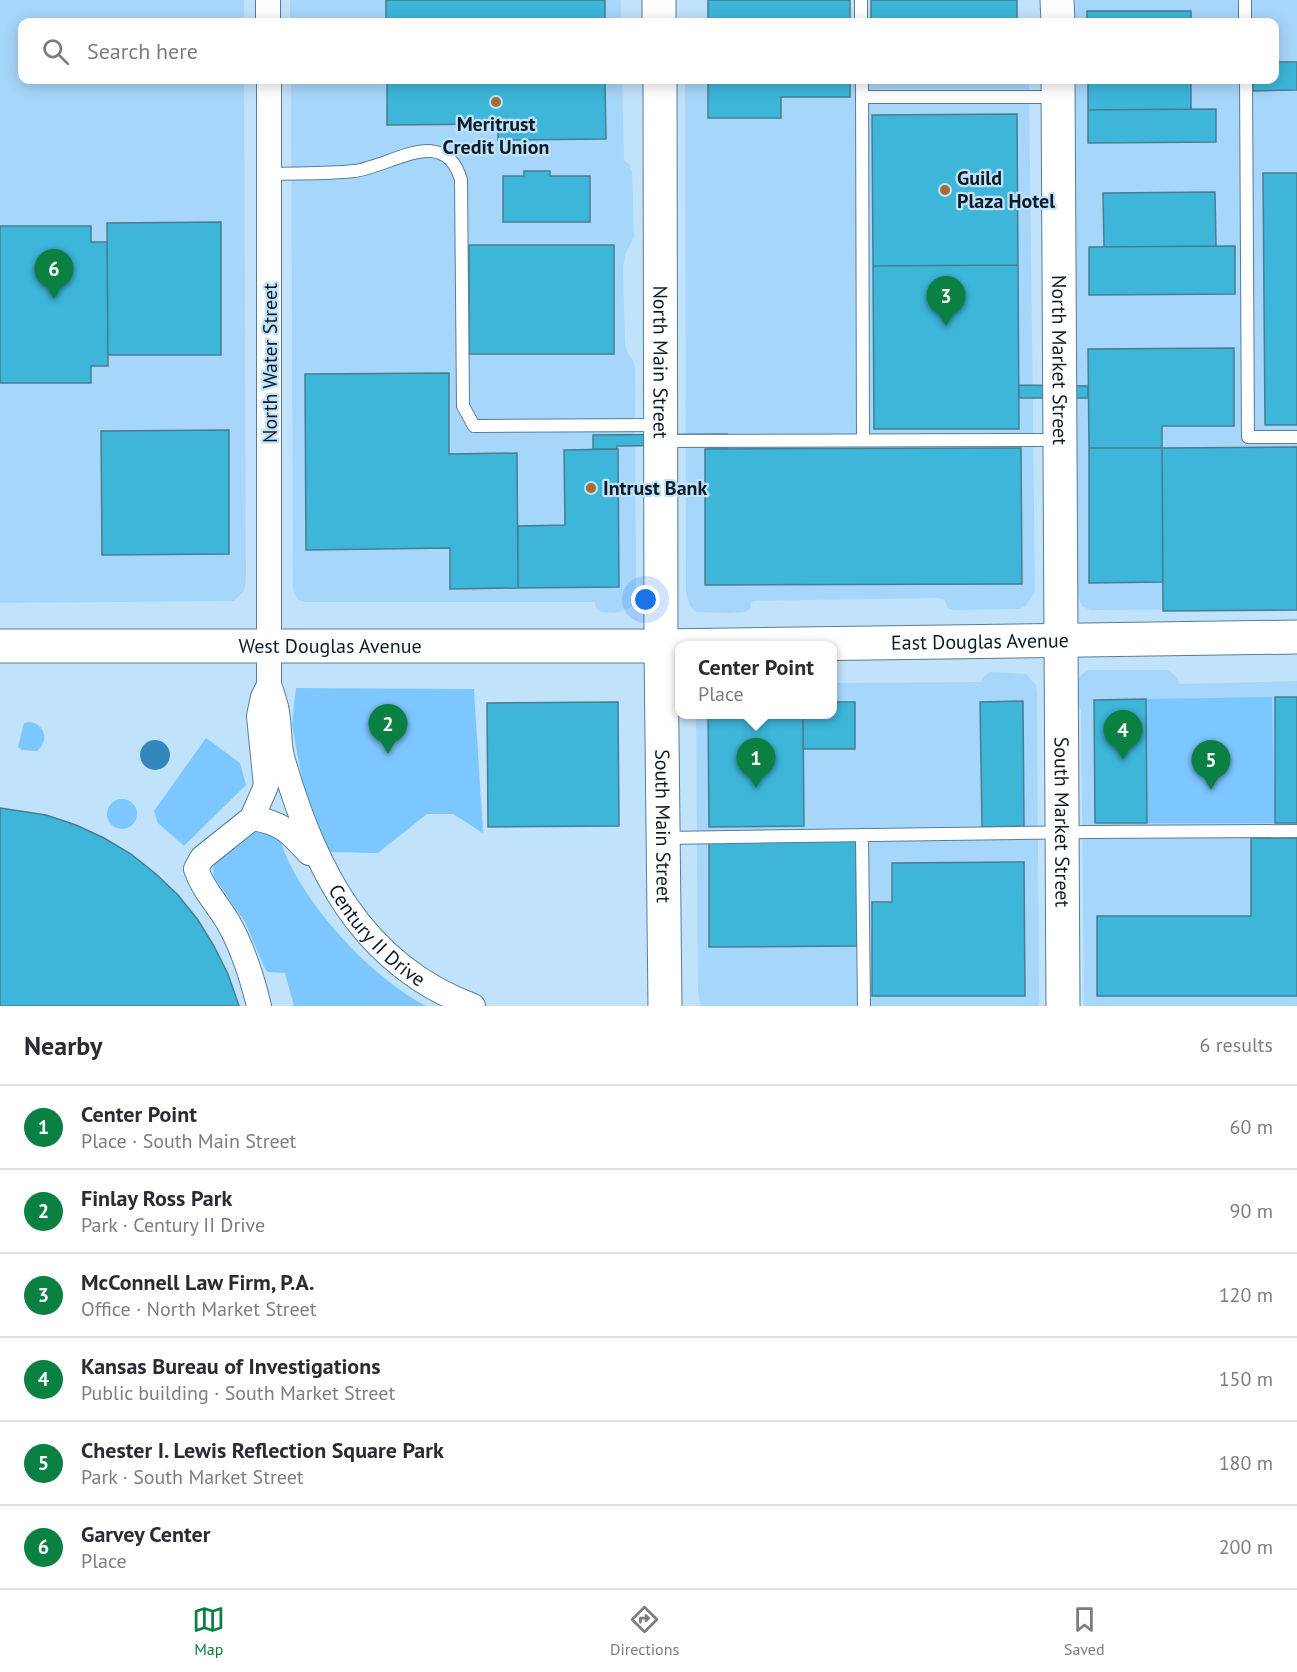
<!DOCTYPE html>
<meta charset="utf-8">
<style>
body{margin:0;font-family:"PT Sans",sans-serif;background:#f2f2f3;color:#2b2b33}
.you{position:absolute;left:646px;top:600px;width:21px;height:21px;margin:-15px;border:4px solid #fff;border-radius:50%;background:#1a73e8;box-shadow:0 0 0 9px #1a73e833}
.badge{display:grid;place-items:center;width:39px;height:39px;border-radius:50%;background:#0b8043;color:#fff;font-size:20px;font-weight:700}
.pin{position:absolute;translate:-50% -50px;filter:drop-shadow(0 2px 3px #0008)}
.pin::after{content:'';position:absolute;top:32px;width:21px;height:18px;background:inherit;clip-path:polygon(0 0,100% 0,50% 100%)}
.popup{position:absolute;left:675px;top:641px;width:162px;height:78px;box-sizing:border-box;display:grid;place-content:center;border-radius:12px;background:#fff;filter:drop-shadow(0 2px 4px #0005);font-size:20px;white-space:nowrap;color:#7c7c81}
.popup b{font-size:22px;color:#2b2b33}
.popup::after{content:'';position:absolute;left:50%;top:100%;margin-left:-12px;border:12px solid transparent;border-top-color:#fff}
.list{margin:0;padding:0;list-style:none}
h2{display:flex;justify-content:space-between;align-items:center;height:78px;margin:0;padding:0 24px;font-size:26px}
h2 small{font-size:20px;font-weight:400;color:#7c7c81}
.list li{display:grid;grid-template-columns:39px 1fr auto;gap:18px;align-items:center;box-sizing:border-box;height:84px;padding:0 24px;border-top:2px solid #e1e1e2}
.list b{display:block;font-size:22px;white-space:nowrap}
.list p{margin:0;font-size:20px;white-space:nowrap;color:#7c7c81}
.list em{font-size:20px;font-style:normal;color:#7c7c81}
.icon{flex:none;width:33px;height:33px;fill:none;stroke:currentColor;stroke-width:2;stroke-linecap:round;stroke-linejoin:round}
.map{position:relative;flex:none;width:1297px;height:1006px;overflow:hidden}
.search{position:absolute;background:#fff;box-shadow:0 3px 15px #0003;left:18px;right:18px;top:18px;height:66px;display:flex;align-items:center;gap:15px;box-sizing:border-box;padding:0 21px;border-radius:12px;color:#7c7c81;font-size:22px}
.sheet{height:582px;background:#fff}
nav{display:flex;justify-content:space-around;align-items:center;box-sizing:border-box;height:84px;border-top:2px solid #e1e1e2;background:#fff;font-size:16px;color:#7c7c81}
nav a{display:grid;justify-items:center;gap:3px}
nav .on{color:#0b8043}
.map>svg:first-child{display:block}
.built{fill:#a7d6fb}
.green{fill:#7cc7ff}
.water{fill:#3387be}
.building{fill:#3db6d9;stroke:#4a7d8f;stroke-width:1.5}
.lines{fill:none;stroke-linecap:round;stroke-linejoin:round}
.lane-casing{stroke:#577d99;stroke-width:14}
.street-casing{stroke:#577d99;stroke-width:26}
.secondary-casing{stroke:#577d99;stroke-width:35}
.lane{stroke:#fff;stroke-width:12}
.street{stroke:#fff;stroke-width:24}
.secondary{stroke:#fff;stroke-width:33}
.poi-dot{fill:#a86b30;stroke:#c1e2fb;stroke-width:2}
.labels{text-anchor:middle;dominant-baseline:central;stroke-width:4.5;stroke-linejoin:round;paint-order:stroke}
.poi-label{font-size:20px;font-weight:bold;fill:#0c1c27;stroke:#c1e2fb;text-anchor:start}
.street-label{font-size:20px;fill:#0c1c27;stroke:#c1e2fb}
</style>
<div class="map">
<svg width="1297" height="1006" viewBox="0 0 1297 1006">
<rect width="100%" height="100%" fill="#c1e2fb"/>
<!-- built -->
<path class="built" d="M0,0H244V22H22V80H244L246,581L244,591L234,601L0,603Z
M290,0H621V22H290Z
M1075,0H1297V609L1090,610L1082,606L1079,599L1077,582L1075,80H1274V22H1075Z
M291,80H622L624,160L629,164L632,171L634,237L625,255L623,269L625,342L627,351L633,361L635,368L636,597L634,604L629,608L615,613L601,612L596,608L594,602H305L299,600L295,595L293,589Z
M685,80H1029L1035,592L1026,606L1019,609L954,610L948,608L944,599L938,598L754,601L751,603L750,609L745,612L729,613L696,612L690,606L686,593Z
M1089,670H1168L1177,677L1179,684L1297,681V1006H1084L1081,710L1075,703L1076,681L1082,674Z
M990,672L1026,674L1036,685L1037,693L1039,1006H702L699,1000L698,990L696,715L832,714L833,683L981,682L984,676Z"/>
<!-- green -->
<path class="green" d="M296,688L474,689L483,833L453,814H427L378,853L329,852L303,784L292,725Z
M1272,697L1275,823H1147L1146,699Z
M30,722C46,725 49,741 37,751L22,750L18,747L24,723Z
M206,738L240,763L246,785L184,846L158,823L154,811Z
M107 814a15 15 0 1 1 30 0a15 15 0 1 1-30 0Z
M250,829L277,833C282,845 286,857 292,868C318,919 375,979 426,1006H294L285,973L268,972L265,969L245,922L214,877L213,862Z"/>
<!-- water -->
<path class="water" d="M140 755a15 15 0 1 1 30 0a15 15 0 1 1-30 0Z"/>
<!-- building -->
<path class="building" d="M386,0H605V22H386Z
M708,0H850V22H708Z
M871,0H1017V22H871Z
M1087,11H1191V22H1087Z
M1274,62H1297V90L1253,91V80H1274Z
M399,80L605,81L606,139L498,140V124L387,125V81Z
M708,80H850V97H781V118H708Z
M1088,80H1191V109L1088,110Z
M1216,109V142L1088,143V110Z
M1017,114L1018,265L873,266L872,115Z
M524,171H550V176H590V222H503V176H524Z
M1263,173H1297V425H1265Z
M1215,192L1216,246L1104,247L1103,193Z
M221,222V355H108L107,223Z
M0,226H91V242H107L108,366H91V383H0Z
M469,245H614V354H469Z
M1235,246V294L1089,295V247Z
M1018,265L1019,429H874L873,266Z
M1234,348V426H1162V448H1089L1088,349Z
M449,373V454L517,453L518,588L450,589V548L306,550L305,374Z
M1019,385L1088,386V398H1019Z
M229,430V554L102,555L101,431Z
M727,434V449H708V445L617,446V449H593V435Z
M1297,447V610L1163,611L1162,448Z
M1021,448L1022,584L705,585V449Z
M1089,448H1162L1163,582L1089,583Z
M618,449L619,587L518,588V526L565,525L564,450Z
M1275,697H1297V823H1275Z
M1146,699L1147,823H1095L1094,700Z
M1023,701L1024,826L982,827L980,702Z
M618,702L619,826L488,827L487,703Z
M832,702H855V749H803V714H832Z
M708,714H803L804,826L709,827Z
M0,808L46,815L76,825L104,838L131,854L156,874L178,895L198,920L214,946L228,974L239,1006H0Z
M1251,838H1297V996H1097V916H1251Z
M856,841L857,946L709,947V842Z
M1024,862L1025,996H872V902H892V863Z"/>
<g class="lines">
<defs>
<path id="lane" d="M861,0V22
M1245,0V22
M862,80L863,440
M1246,80L1248,437H1297
M862,97H1057
M270,174C298,173 326,174 354,171C390,167 445,123 461,180L463,406L474,426L659,425
M662,441L1058,440
M862,835L864,1006
M664,838L1087,832L1297,831"/>
<g id="street">
<path d="M268,0V22"/>
<path id="s1" d="M269,80V685C272,692 274,700 276,707C280,723 278,741 282,757C313,866 360,964 473,1006"/>
<path d="M252,818C282,823 289,831 309,853"/>
<path d="M259,1006C252,977 243,948 228,922C217,903 203,890 196,869L202,858L252,818L266,786L259,716L263,697L269,685"/>
</g>
<g id="secondary">
<path d="M659,0V22"/>
<path d="M1057,0L1058,22"/>
<path id="s2" d="M660,80L661,646L665,1006"/>
<path id="s3" d="M1058,80L1063,1006"/>
<path id="s4" d="M0,646H661L1297,637"/>
</g>
</defs>
<!-- lane casing -->
<use href="#lane" class="lane-casing"/>
<!-- street casing -->
<use href="#street" class="street-casing"/>
<!-- secondary casing -->
<use href="#secondary" class="secondary-casing"/>
<!-- lane -->
<use href="#lane" class="lane"/>
<!-- street -->
<use href="#street" class="street"/>
<!-- secondary -->
<use href="#secondary" class="secondary"/>
</g>
<!-- markers -->
<g class="poi-dot">
<circle cx="496" cy="102" r="6"/>
<circle cx="945" cy="190" r="6"/>
<circle cx="591" cy="488" r="6"/>
</g>
<g class="labels">
<!-- poi labels -->
<g class="poi-label">
<text x="496" y="124" text-anchor="middle">Meritrust<tspan x="496" dy="23">Credit Union</tspan></text>
<text x="957" y="178">Guild<tspan x="957" dy="23">Plaza Hotel</tspan></text>
<text x="603" y="488">Intrust Bank</text>
</g>
<!-- street labels -->
<g class="street-label">
<text stroke="none"><textPath href="#s3" startOffset="280">North Market Street</textPath></text>
<text transform="translate(270 363) rotate(-90)">North Water Street</text>
<text stroke="none"><textPath href="#s2" startOffset="282">North Main Street</textPath></text>
<text stroke="none"><textPath href="#s4" startOffset="980">East Douglas Avenue</textPath></text>
<text stroke="none"><textPath href="#s4" startOffset="330">West Douglas Avenue</textPath></text>
<text stroke="none"><textPath href="#s3" startOffset="742">South Market Street</textPath></text>
<text stroke="none"><textPath href="#s2" startOffset="746">South Main Street</textPath></text>
<text stroke="none"><textPath href="#s1" startOffset="884">Century II Drive</textPath></text>
</g>
</g>
</svg>
<div class="you"></div>
<div class="pin badge" style="left:756px;top:788px">1</div>
<div class="popup"><b>Center Point</b>Place</div>
<div class="pin badge" style="left:388px;top:754px">2</div>
<div class="pin badge" style="left:946px;top:326px">3</div>
<div class="pin badge" style="left:1123px;top:760px">4</div>
<div class="pin badge" style="left:1211px;top:790px">5</div>
<div class="pin badge" style="left:54px;top:299px">6</div>
<div class="search"><svg class="icon" aria-label="search" viewBox="0 0 24 24"><circle cx="10" cy="10" r="6"/><path d="M15 15l6 6"/></svg>Search here</div>
</div>
<section class="sheet">
<h2>Nearby<small>6 results</small></h2>
<ul class="list">
<li><span class="badge">1</span><div><b>Center Point</b><p>Place · South Main Street</p></div><em>60 m</em></li>
<li><span class="badge">2</span><div><b>Finlay Ross Park</b><p>Park · Century II Drive</p></div><em>90 m</em></li>
<li><span class="badge">3</span><div><b>McConnell Law Firm, P.A.</b><p>Office · North Market Street</p></div><em>120 m</em></li>
<li><span class="badge">4</span><div><b>Kansas Bureau of Investigations</b><p>Public building · South Market Street</p></div><em>150 m</em></li>
<li><span class="badge">5</span><div><b>Chester I. Lewis Reflection Square Park</b><p>Park · South Market Street</p></div><em>180 m</em></li>
<li><span class="badge">6</span><div><b>Garvey Center</b><p>Place</p></div><em>200 m</em></li>
</ul>
</section>
<nav>
<a class="on"><svg class="icon" aria-label="map" viewBox="0 0 24 24"><path d="M3 6l6-2 6 2 6-2v14l-6 2-6-2-6 2zM9 4v14M15 6v14"/></svg>Map</a>
<a><svg class="icon" aria-label="directions" viewBox="0 0 24 24"><path d="M12 3l9 9-9 9-9-9zM9 14v-3h6M13 9l2 2-2 2"/></svg>Directions</a>
<a><svg class="icon" aria-label="saved" viewBox="0 0 24 24"><path d="M7 4h10v16l-5-4-5 4z"/></svg>Saved</a>
</nav>
